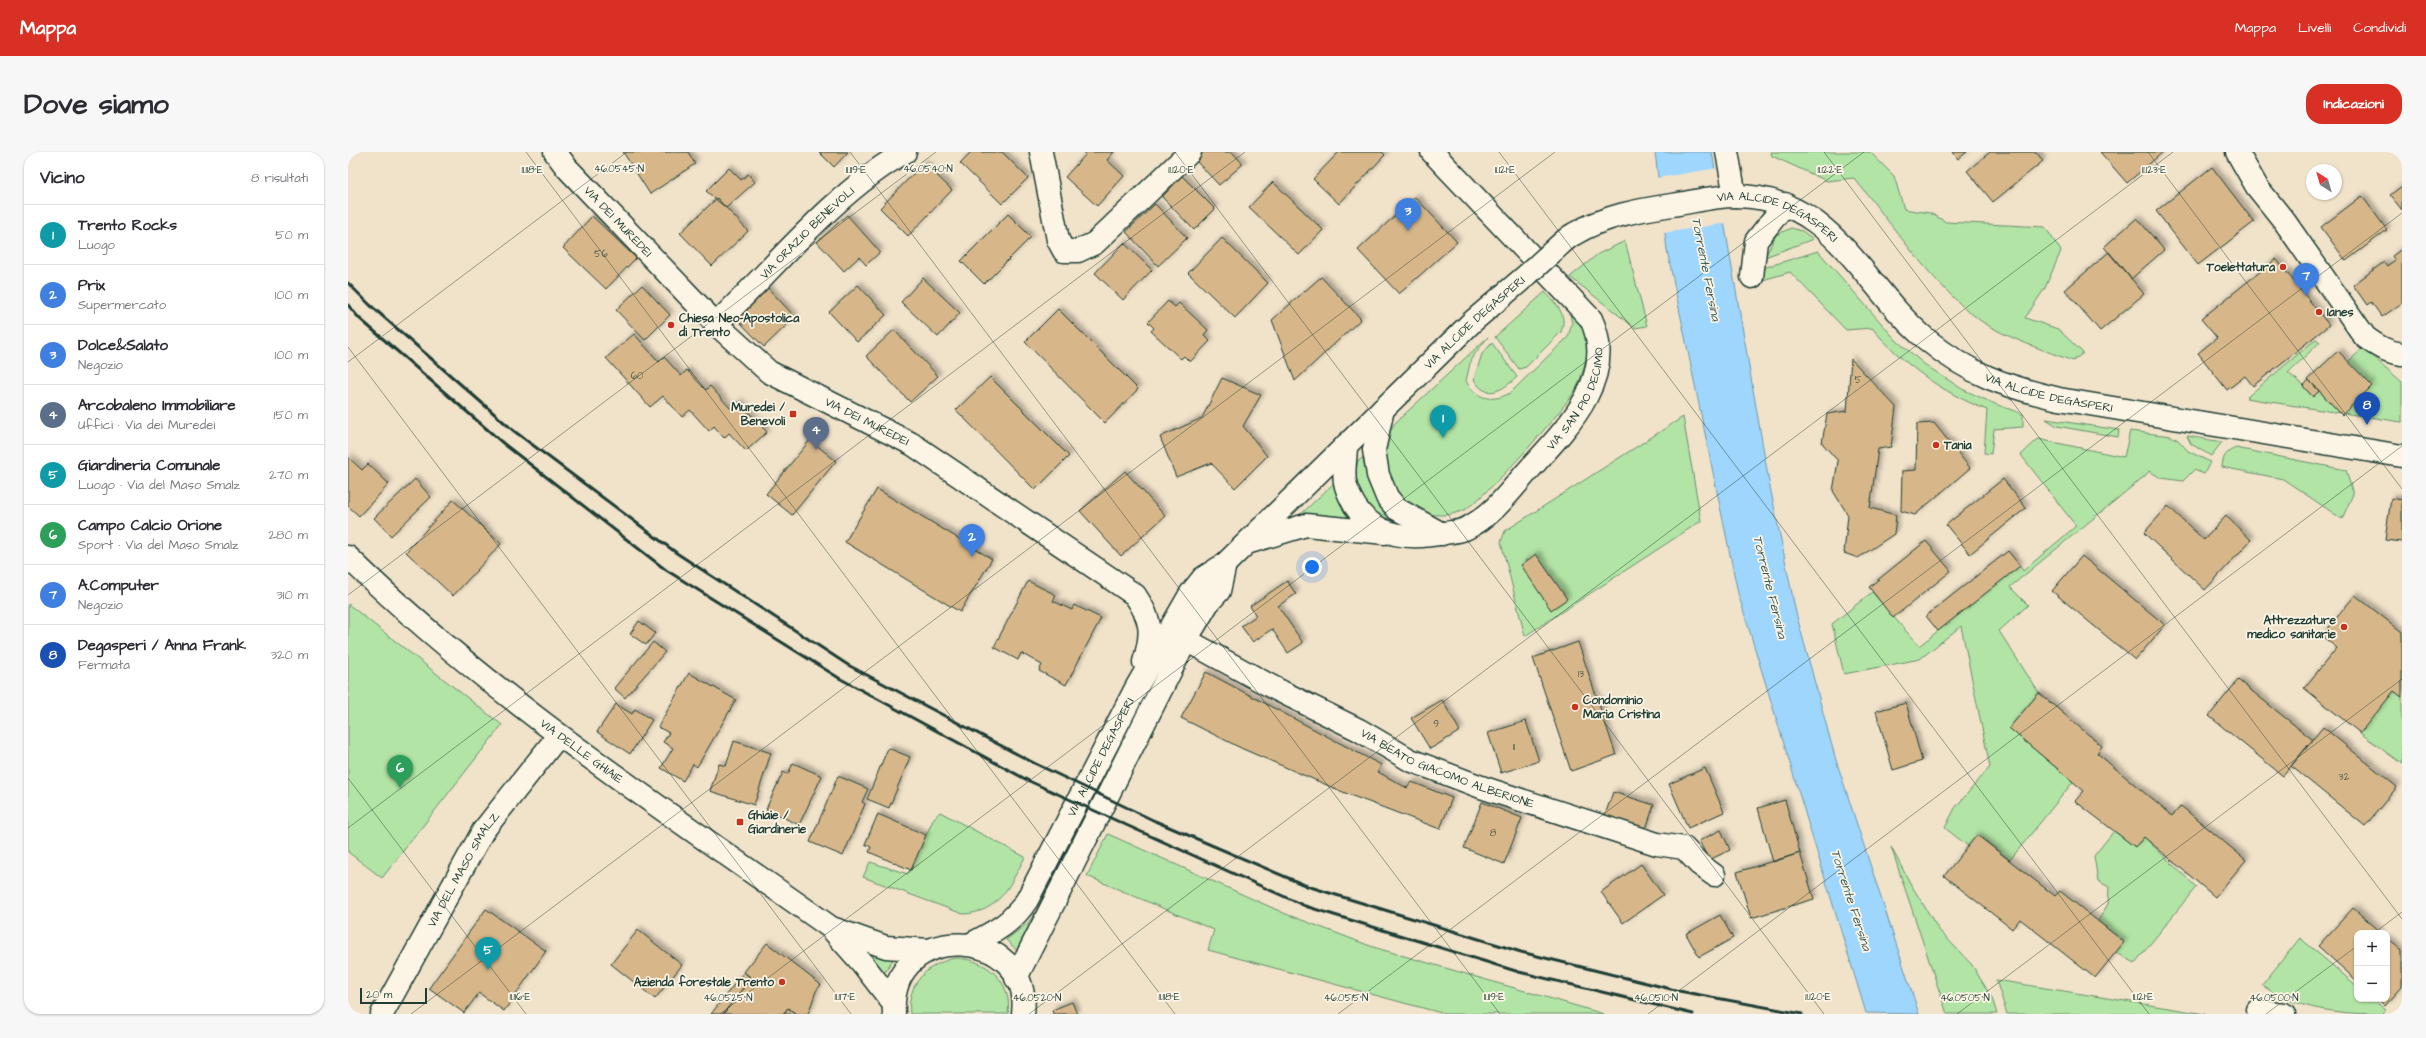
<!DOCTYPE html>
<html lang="it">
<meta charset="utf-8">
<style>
body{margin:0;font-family:"Architects Daughter",sans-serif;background:#f7f7f7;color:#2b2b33}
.controls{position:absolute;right:12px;bottom:12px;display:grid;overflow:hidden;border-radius:8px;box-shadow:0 1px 3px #0004}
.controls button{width:36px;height:36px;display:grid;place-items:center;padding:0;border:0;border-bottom:1px solid #e1e1e2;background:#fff;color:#2b2b33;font:20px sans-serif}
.compass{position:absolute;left:1958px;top:12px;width:36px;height:36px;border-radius:50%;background:#fff;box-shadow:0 1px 3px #0004;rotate:323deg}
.scale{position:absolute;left:12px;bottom:10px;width:67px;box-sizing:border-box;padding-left:4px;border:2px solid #1f3d34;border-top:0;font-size:11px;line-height:14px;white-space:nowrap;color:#1f3d34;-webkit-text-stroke:3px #fcf5e5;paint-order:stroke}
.you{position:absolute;left:964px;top:415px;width:14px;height:14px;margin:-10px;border:3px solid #fff;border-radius:50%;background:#1a73e8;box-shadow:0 0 0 6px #1a73e833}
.badge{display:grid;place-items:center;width:26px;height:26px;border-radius:50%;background:#d93025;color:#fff;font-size:13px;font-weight:700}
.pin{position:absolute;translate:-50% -33px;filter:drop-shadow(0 1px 2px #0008)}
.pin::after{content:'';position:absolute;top:21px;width:14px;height:12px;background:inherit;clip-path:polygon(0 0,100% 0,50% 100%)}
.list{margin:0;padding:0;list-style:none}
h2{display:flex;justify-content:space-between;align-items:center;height:52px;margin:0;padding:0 16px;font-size:17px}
h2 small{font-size:13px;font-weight:400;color:#7c7c81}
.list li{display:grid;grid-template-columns:26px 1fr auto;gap:12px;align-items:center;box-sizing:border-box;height:60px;padding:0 16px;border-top:1px solid #e1e1e2}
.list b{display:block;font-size:15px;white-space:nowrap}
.list p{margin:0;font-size:13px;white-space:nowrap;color:#7c7c81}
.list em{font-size:13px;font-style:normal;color:#7c7c81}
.map{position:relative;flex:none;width:2054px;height:862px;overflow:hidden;border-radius:16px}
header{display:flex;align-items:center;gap:24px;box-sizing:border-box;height:56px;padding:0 20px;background:#d93025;color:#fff}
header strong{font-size:19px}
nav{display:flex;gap:22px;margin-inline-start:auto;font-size:14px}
.intro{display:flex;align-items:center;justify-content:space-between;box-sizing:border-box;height:96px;padding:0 24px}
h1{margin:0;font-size:28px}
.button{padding:10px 18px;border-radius:16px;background:#d93025;color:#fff;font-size:14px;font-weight:700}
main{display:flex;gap:24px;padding:0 24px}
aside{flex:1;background:#fff;border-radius:16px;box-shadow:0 1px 3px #0004}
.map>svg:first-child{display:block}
.green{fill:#b2e4a5;stroke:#68906c}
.water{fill:#9ed6fe;stroke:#6b99ad}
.pier{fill:#f1e2ca}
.building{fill:#d7b78a;stroke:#1f3d34;filter:url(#shadow)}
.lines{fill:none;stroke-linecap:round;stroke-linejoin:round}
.minor-casing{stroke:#1f3d34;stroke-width:25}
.minor{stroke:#fcf5e5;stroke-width:22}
.rail{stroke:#1f3d34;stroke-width:3}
.minor-bridge-casing{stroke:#1f3d34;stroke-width:25;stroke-linecap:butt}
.minor-bridge{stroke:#fcf5e5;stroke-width:22}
.ticks{fill:none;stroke:#1f3d34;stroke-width:1;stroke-opacity:0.45}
.poi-dot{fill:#c8321e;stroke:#fcf5e5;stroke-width:1.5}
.labels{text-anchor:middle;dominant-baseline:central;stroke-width:3.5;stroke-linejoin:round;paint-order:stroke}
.number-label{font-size:10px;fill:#4d5c4a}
.street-label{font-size:12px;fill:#1f3d34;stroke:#fcf5e5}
.poi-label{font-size:12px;font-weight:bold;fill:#1f3d34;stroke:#fcf5e5;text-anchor:start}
.water-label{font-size:13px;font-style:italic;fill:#385c5c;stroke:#fcf5e5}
.ticks-label{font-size:10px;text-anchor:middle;fill:#1f3d34;stroke:#fcf5e5;stroke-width:3.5;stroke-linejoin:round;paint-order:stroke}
</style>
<header>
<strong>Mappa</strong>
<nav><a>Mappa</a><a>Livelli</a><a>Condividi</a></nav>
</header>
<div class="intro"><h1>Dove siamo</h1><a class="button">Indicazioni</a></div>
<main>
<aside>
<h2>Vicino<small>8 risultati</small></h2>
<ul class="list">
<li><span class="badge" style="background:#0f9aa8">1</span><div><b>Trento Rocks</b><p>Luogo</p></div><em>50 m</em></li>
<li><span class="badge" style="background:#3f7fe0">2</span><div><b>Prix</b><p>Supermercato</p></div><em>100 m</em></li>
<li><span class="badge" style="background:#3f7fe0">3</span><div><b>Dolce&amp;Salato</b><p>Negozio</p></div><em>100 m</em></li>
<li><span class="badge" style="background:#5c6f8a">4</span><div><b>Arcobaleno Immobiliare</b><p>Uffici · Via dei Muredei</p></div><em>150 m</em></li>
<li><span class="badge" style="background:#0f9aa8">5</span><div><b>Giardineria Comunale</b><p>Luogo · Via del Maso Smalz</p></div><em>270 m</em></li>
<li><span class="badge" style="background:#2e9e5b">6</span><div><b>Campo Calcio Orione</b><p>Sport · Via del Maso Smalz</p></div><em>280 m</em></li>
<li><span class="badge" style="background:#3f7fe0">7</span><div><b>A.Computer</b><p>Negozio</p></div><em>310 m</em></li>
<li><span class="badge" style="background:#1a4fb4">8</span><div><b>Degasperi / Anna Frank</b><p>Fermata</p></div><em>320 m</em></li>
</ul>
</aside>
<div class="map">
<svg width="2054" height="862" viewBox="0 0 2054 862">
<defs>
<filter id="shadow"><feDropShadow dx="3.5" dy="-3.5" stdDeviation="2" flood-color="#0004"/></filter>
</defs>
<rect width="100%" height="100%" fill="#f1e2ca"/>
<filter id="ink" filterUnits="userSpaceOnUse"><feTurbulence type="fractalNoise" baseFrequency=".025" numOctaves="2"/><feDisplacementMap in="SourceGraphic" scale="8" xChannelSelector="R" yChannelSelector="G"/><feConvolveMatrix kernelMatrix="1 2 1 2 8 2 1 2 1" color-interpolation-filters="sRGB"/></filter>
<g filter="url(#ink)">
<!-- green -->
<path class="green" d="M1423,0H1522L1546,24L1556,57L1582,61L1598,70L1697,75L1713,99L1697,136L1677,166L1710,177L1735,201L1725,209C1698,199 1656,185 1633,169C1585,134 1544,72 1506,26L1479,29L1424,4Z
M1443,76L1454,79L1465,87L1417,105L1428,83Z
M1277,89L1299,174L1287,176L1222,125L1250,102Z
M1470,99L1548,188L1576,212L1614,237L1647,252L1675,262V275L1646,277L1643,302L1636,301L1639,258C1593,240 1556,213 1524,176L1498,178L1442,120L1415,128V116Z
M1197,140C1208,152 1220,162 1213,180L1178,215L1171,217L1147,185Z
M1221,158C1229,168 1240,177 1240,191C1240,203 1234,224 1229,235C1218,256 1134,351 1114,359C1086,370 1052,358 1042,329C1035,309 1035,289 1047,271L1140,185L1123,207L1118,229C1128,247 1144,251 1162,241L1220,185L1224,171Z
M1968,187L1972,190L1940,221L1956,233L1955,234L1964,244L1971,239L1992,261L1898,246Z
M1144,191L1169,225C1156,237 1138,250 1126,227L1134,202Z
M2015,196L2054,230V270L1995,261L2000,210Z
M1335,265L1353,369L1177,484L1153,390L1157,379Z
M1698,267L1771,278L1770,285L1709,274Z
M1782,279L1823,284L1830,288L1840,299L1862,310L1856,322L1846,318L1835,329L1813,326L1801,319L1798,323L1662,435L1680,453L1651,479L1691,541L1661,576L1725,630L1662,708L1630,683L1620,694L1597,676L1607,656L1642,615L1613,474L1572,507L1496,522L1484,472L1524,440L1571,494L1672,414L1675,419L1728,374L1673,303L1690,287L1776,305Z
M1839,284L1874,290L1863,304L1843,292Z
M1888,296L1998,318L2005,342L1994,367L1935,327L1874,315C1875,304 1878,300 1888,296Z
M1016,305C1018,311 1017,319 1019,326C1026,347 1043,360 1058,375L1056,377C1045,372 1033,367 1022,359C1011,351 1005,322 1010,309Z
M986,331L994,353L1001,365L1000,367L974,363L954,366L952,363Z
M0,452L154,573L34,726L0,700Z
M812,514L814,515L697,749L694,747Z
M2046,539L2054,545V612L2011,580Z
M592,660L677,705C662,733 651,761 615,762L515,725L522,710L560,722L586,666Z
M1766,679L1787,695L1796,685L1848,735L1787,811L1767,800L1776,790L1750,769L1760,752L1761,735L1750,729L1746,704Z
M760,682L938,762L1025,795L1256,862H1097L860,798L866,778L739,724Z
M1543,695L1562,731L1591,778L1624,813L1644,846L1649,862H1599Z
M688,759L691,761L673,802L658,788L680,771Z
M1952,786L2009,834V847H2024L2038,858L2034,862C1994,862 1947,858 1914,833Z
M514,798L546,806L534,824Z
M608,806C638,807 665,829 660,862H562C558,832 580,811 608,806Z
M1648,828L1857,862H1659Z"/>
<!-- water -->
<path class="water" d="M1307,0H1364L1421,330L1448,461L1487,605L1571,862L1518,861L1390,441L1319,98Z"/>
<!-- pier -->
<path class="pier" d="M1370,16L1379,71L1316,81L1309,26Z"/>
<!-- building -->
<path class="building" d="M275,0H340L347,12L302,42Z
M471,0H500L486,15Z
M623,0H654L680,26L654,52L612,11Z
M736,0H766L759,8L776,24L749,54L717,25L738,2Z
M853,0H884L895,12L871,33L846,7Z
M991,0H1034L1037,3L991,52L965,27Z
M1605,0H1619L1610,7Z
M1642,0H1688L1695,9L1645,50L1619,19Z
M1752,0H1815L1779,31Z
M576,11L604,38L560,84L532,56Z
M1864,15L1906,70L1850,113L1808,59Z
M381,16L393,28L400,22L407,30L378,56L358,39Z
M834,24L867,57L846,78L814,45Z
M925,30L975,78L951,103L901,55Z
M2054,34V58L2042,43Z
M2014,44L2039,78L1998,109L1973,75Z
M1067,45L1109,90L1051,142L1010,98Z
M369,46L400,79L364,114L332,81Z
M807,52L839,86L810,114L778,80Z
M660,62L683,85L636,132L613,109Z
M499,63L532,100L518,113L511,105L496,119L469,90Z
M244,64L288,106L258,137L215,96Z
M1789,66L1816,98L1783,127L1756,95Z
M874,86L920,131L887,166L840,121Z
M776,91L804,118L775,148L747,121Z
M2054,97V151L2034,165L2023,150L2019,153L2005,133L2036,110L2039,114L2047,108L2044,104Z
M1761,100L1796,142L1752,179L1717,138Z
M1928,107L1981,173L1905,234L1897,224L1879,238L1850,201L1869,186L1853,167Z
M973,125L1013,167L947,229L924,168Z
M575,126L612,161L590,185L553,150Z
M294,133L322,163L297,188L268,158Z
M510,133L538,163L509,190L481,160Z
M419,135L447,165L416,195L387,165Z
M820,149L827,155L831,151L860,178L856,183L862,189L842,210L836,204L833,207L803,179L806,176L800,170Z
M710,157L790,237L757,271L677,190Z
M546,178L590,224L562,250L518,204Z
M286,182L311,210L316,205L333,224L339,218L358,238L362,234L383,257L391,250L419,280L398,299L381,281L376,286L366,274L361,279L342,258L334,265L315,244L302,255L258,206Z
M1990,199L2024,234L1994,263L1960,227Z
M1503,207L1548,255L1543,295L1530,297L1522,356L1548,363L1546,382L1510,406L1496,401L1500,363L1485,339L1490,309L1474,291L1479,262L1499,259Z
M642,225L721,304L687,338L608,258Z
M874,226L913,243L895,274L919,304L887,336L863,311L828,325L812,285L854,266Z
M1961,228L1971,239L1965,245L1955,234Z
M1586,271L1622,316L1567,363L1553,359L1554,319L1568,318L1569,272Z
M462,288L488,309L444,363L418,342Z
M0,305L14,318L20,312L41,332L11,364L0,354Z
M777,319L817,364L773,404L732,359Z
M67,327L83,345L43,384L26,366Z
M1655,327L1678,356L1622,402L1598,373Z
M529,337L644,407L612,460L497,390Z
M2043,346L2054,348V390L2037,388Z
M105,348L153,392L105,444L58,400Z
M1820,354L1856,388L1878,364L1903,388L1857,438L1796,381Z
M1578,389L1603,419L1545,466L1521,435Z
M1660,399L1672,414L1590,479L1578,464Z
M1188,402L1219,447L1203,458L1173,413Z
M1734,404L1817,473L1787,508L1704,439Z
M680,429L708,443L705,449L724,458L726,453L753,466L718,533L691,519L694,513L673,501L670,508L646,495Z
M939,429L948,442L930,454L955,491L940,501L924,477L905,490L893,474L908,464L902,454Z
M2007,443L2054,480V545L2046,539L2012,581L1956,536L1989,496L1974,484Z
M291,469L307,481L298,493L282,482Z
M305,490L317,500L277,546L266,536Z
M1230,490L1268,603L1223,619L1185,506Z
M858,520L1033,613L1030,620L1059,636L1064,630L1104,646L1092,677L1002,643L895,597L833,566Z
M341,521L388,548L349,615L345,612L335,629L313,616L325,596L315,590L321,581L310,575Z
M1890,528L1965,588L1935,624L1861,564Z
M1691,541L1754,594L1749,601L1824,664L1833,654L1898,708L1867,745L1796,685L1787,695L1727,649L1736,639L1661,576Z
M1094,548L1112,579L1082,597L1063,566Z
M1558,551L1574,609L1545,618L1528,559Z
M268,552L284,562L287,557L304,568L282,602L249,580Z
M1178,569L1191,609L1153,621L1140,581Z
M1975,575L2049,635L2017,674L1943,614Z
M386,589L423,601L406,653L362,639L371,612L378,614Z
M540,596L562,605L541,656L519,647Z
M445,611L474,624L451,673L418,657L435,620L440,622Z
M1357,616L1376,660L1340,676L1321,632Z
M490,624L520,637L514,650L517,652L495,704L462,690Z
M1265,640L1306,653L1296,683L1255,669Z
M1437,648L1452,701L1425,710L1410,656Z
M1134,650L1174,666L1156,712L1116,696Z
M530,662L578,683L563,718L521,700L523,695L517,692Z
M1373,678L1382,698L1361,708L1351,689Z
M1629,683L1707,744L1712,739L1776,790L1747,826L1672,767L1664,777L1596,724Z
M1452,701L1466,747L1403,766L1389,720Z
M1293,712L1315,743L1275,771L1253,740Z
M2005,756L2034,781H2009V829L1970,794Z
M138,757L198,799L156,859L131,841L116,861L81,836Z
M1372,763L1385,786L1351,805L1338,782Z
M290,778L334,813L307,847L263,812Z
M2039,786L2054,799V835L2037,854L2030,847H2039Z
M419,791L473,833L468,839L460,862H448L440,856L435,862H375L403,826L396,820Z
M396,820L403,826L375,862H363Z
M724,850L729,862H705L704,858Z
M440,856L448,862H435Z"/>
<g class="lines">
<defs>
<g id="minor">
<path id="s1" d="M207,0L219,16L368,172L421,220L564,292L787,443C804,468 805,481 796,510"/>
<path d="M693,0L710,88L716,99H730L747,91L842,0"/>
<path d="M1379,0L1387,44"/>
<path d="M1889,0L1909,35L1937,70L2017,185C2029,194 2039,200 2054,202"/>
<path id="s2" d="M1203,101C1210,95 1218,86 1226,82C1256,64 1291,58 1324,53C1345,50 1366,44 1387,44C1486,44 1513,133 1578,187C1620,222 1659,235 1711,247L2054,304"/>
<path d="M1404,125L1408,89L1437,52"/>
<path id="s3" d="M368,172C427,115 487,40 557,0"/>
<path d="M1035,257L1026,298L1030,323L1039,345L1049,357L1094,382"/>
<path id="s4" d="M998,293C998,305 995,318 997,330C998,338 1003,347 1007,354C1028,386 1062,388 1096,381C1102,380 1110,380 1117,377C1143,365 1160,342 1178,321C1215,280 1271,227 1243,167L1084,0"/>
<path d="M902,390L958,373L1037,381"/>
<path id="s5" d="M0,405C145,547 317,658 482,775L514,811L545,851"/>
<path id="s6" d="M838,488L930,538L1011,578L1062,608L1133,635L1309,692L1336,696L1351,712L1366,723"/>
<path d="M487,777L538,795L581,798"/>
<path id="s7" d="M623,792C648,779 664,771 679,748L788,536L843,441L855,426L877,412L1124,170L1180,122"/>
<path d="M668,826L838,488L860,451L871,439L877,412"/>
<path d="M1910,858L1936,862"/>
<path d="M546,861C540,766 686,773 675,862"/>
<path id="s8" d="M34,862L135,679L211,583"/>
</g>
</defs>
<!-- minor casing -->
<use href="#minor" class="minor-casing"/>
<!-- minor -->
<use href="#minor" class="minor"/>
<!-- rail -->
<path class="rail" d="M0,131L22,153L166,279L330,402L500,513L686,611L807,669L959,734L1173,800L1331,839L1454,862
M0,153L11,166L156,292L318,418L491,526L681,629L957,754L1171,820L1345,862"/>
<defs>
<path id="minor-bridge" d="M1180,122L1203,101"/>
</defs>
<!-- minor-bridge casing -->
<use href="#minor-bridge" class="minor-bridge-casing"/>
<!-- minor-bridge -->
<use href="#minor-bridge" class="minor-bridge"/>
</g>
</g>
<!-- ticks -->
<path class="ticks" d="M178,0L827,862M502,0L1152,862M827,0L1476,862M1151,0L1801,862M1476,0L2054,767M1800,0L2054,337M0,195L503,862M0,210L279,0M0,443L588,0M0,626L178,862M0,676L897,0M2026,781L2054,760M63,862L1207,0M372,862L1516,0M681,862L1825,0M990,862L2054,61M1300,862L2054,294M1609,862L2054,527M1918,862L2009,794"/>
<!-- markers -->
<g class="poi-dot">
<circle cx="1935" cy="115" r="4"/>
<circle cx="1971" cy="160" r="4"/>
<circle cx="323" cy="173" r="4"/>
<rect x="441" y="258" width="8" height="8" rx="2"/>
<circle cx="1588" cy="293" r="4"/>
<circle cx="1996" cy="475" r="4"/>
<circle cx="1227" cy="555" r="4"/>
<rect x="388" y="666" width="8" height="8" rx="2"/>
<circle cx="434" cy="830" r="4"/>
</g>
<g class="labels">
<!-- number labels -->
<g class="number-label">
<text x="253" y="102">56</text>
<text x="289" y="224">60</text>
<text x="1510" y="228">5</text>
<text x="1233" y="522">13</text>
<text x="1088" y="572">9</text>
<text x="1166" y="595">11</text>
<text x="1996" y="625">32</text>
<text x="1145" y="681">8</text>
</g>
<!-- street labels -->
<g class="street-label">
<text stroke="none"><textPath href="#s1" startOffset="94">VIA DEI MUREDEI</textPath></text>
<text stroke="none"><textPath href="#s2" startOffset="244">VIA ALCIDE DEGASPERI</textPath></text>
<text stroke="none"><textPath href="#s3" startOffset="129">VIA ORAZIO BENEVOLI</textPath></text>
<text stroke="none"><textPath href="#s7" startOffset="813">VIA ALCIDE DEGASPERI</textPath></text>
<text stroke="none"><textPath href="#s2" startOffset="580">VIA ALCIDE DEGASPERI</textPath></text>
<text stroke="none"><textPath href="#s4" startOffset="359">VIA SAN PIO DECIMO</textPath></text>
<text stroke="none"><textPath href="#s1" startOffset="417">VIA DEI MUREDEI</textPath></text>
<text stroke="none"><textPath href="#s5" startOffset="304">VIA DELLE GHIAIE</textPath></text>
<text stroke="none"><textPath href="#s7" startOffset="233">VIA ALCIDE DEGASPERI</textPath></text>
<text stroke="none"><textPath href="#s6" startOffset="292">VIA BEATO GIACOMO ALBERIONE</textPath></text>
<text stroke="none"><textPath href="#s8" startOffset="166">VIA DEL MASO SMALZ</textPath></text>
</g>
<!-- poi labels -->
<g class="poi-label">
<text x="1927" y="115" text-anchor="end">Toelettatura</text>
<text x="1979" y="160">Ianes</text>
<text x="331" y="166">Chiesa Neo-Apostolica<tspan x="331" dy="14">di Trento</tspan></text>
<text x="437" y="255" text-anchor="end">Muredei /<tspan x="437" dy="14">Benevoli</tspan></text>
<text x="1596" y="293">Tania</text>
<text x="1988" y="468" text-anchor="end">Attrezzature<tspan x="1988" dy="14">medico sanitarie</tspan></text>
<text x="1235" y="548">Condominio<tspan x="1235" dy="14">Maria Cristina</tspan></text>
<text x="400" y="663">Ghiaie /<tspan x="400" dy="14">Giardinerie</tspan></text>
<text x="426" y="830" text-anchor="end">Azienda forestale Trento</text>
</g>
<!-- water labels -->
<g class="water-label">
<text transform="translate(1358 117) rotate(79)">Torrente Fersina</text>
<text transform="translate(1422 435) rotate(76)">Torrente Fersina</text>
<text transform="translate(1503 748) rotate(72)">Torrente Fersina</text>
</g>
</g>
<g class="ticks-label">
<text x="271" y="20">46.0545°N</text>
<text x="580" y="20">46.0540°N</text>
<text x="184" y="21">11.118°E</text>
<text x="508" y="21">11.119°E</text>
<text x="833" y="21">11.120°E</text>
<text x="1157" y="21">11.121°E</text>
<text x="1482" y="21">11.122°E</text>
<text x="1806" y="21">11.123°E</text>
<text x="172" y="848">11.116°E</text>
<text x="497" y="848">11.117°E</text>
<text x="821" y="848">11.118°E</text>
<text x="1146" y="848">11.119°E</text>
<text x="1470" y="848">11.120°E</text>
<text x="1795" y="848">11.121°E</text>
<text x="380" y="849">46.0525°N</text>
<text x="689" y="849">46.0520°N</text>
<text x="998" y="849">46.0515°N</text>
<text x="1308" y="849">46.0510°N</text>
<text x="1617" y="849">46.0505°N</text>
<text x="1926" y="849">46.0500°N</text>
</g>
</svg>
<div class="controls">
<button>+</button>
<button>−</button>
</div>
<svg class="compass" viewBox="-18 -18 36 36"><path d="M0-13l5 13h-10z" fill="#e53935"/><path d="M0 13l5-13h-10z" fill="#7c7c81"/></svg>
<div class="scale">20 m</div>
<div class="you"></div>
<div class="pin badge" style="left:1095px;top:286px;background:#0f9aa8">1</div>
<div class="pin badge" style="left:624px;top:405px;background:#3f7fe0">2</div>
<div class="pin badge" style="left:1060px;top:79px;background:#3f7fe0">3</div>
<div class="pin badge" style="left:468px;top:298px;background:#5c6f8a">4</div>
<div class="pin badge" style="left:140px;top:818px;background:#0f9aa8">5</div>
<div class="pin badge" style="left:52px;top:636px;background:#2e9e5b">6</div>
<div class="pin badge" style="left:1958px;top:144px;background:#3f7fe0">7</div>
<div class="pin badge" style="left:2019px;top:273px;background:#1a4fb4">8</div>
</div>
</main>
